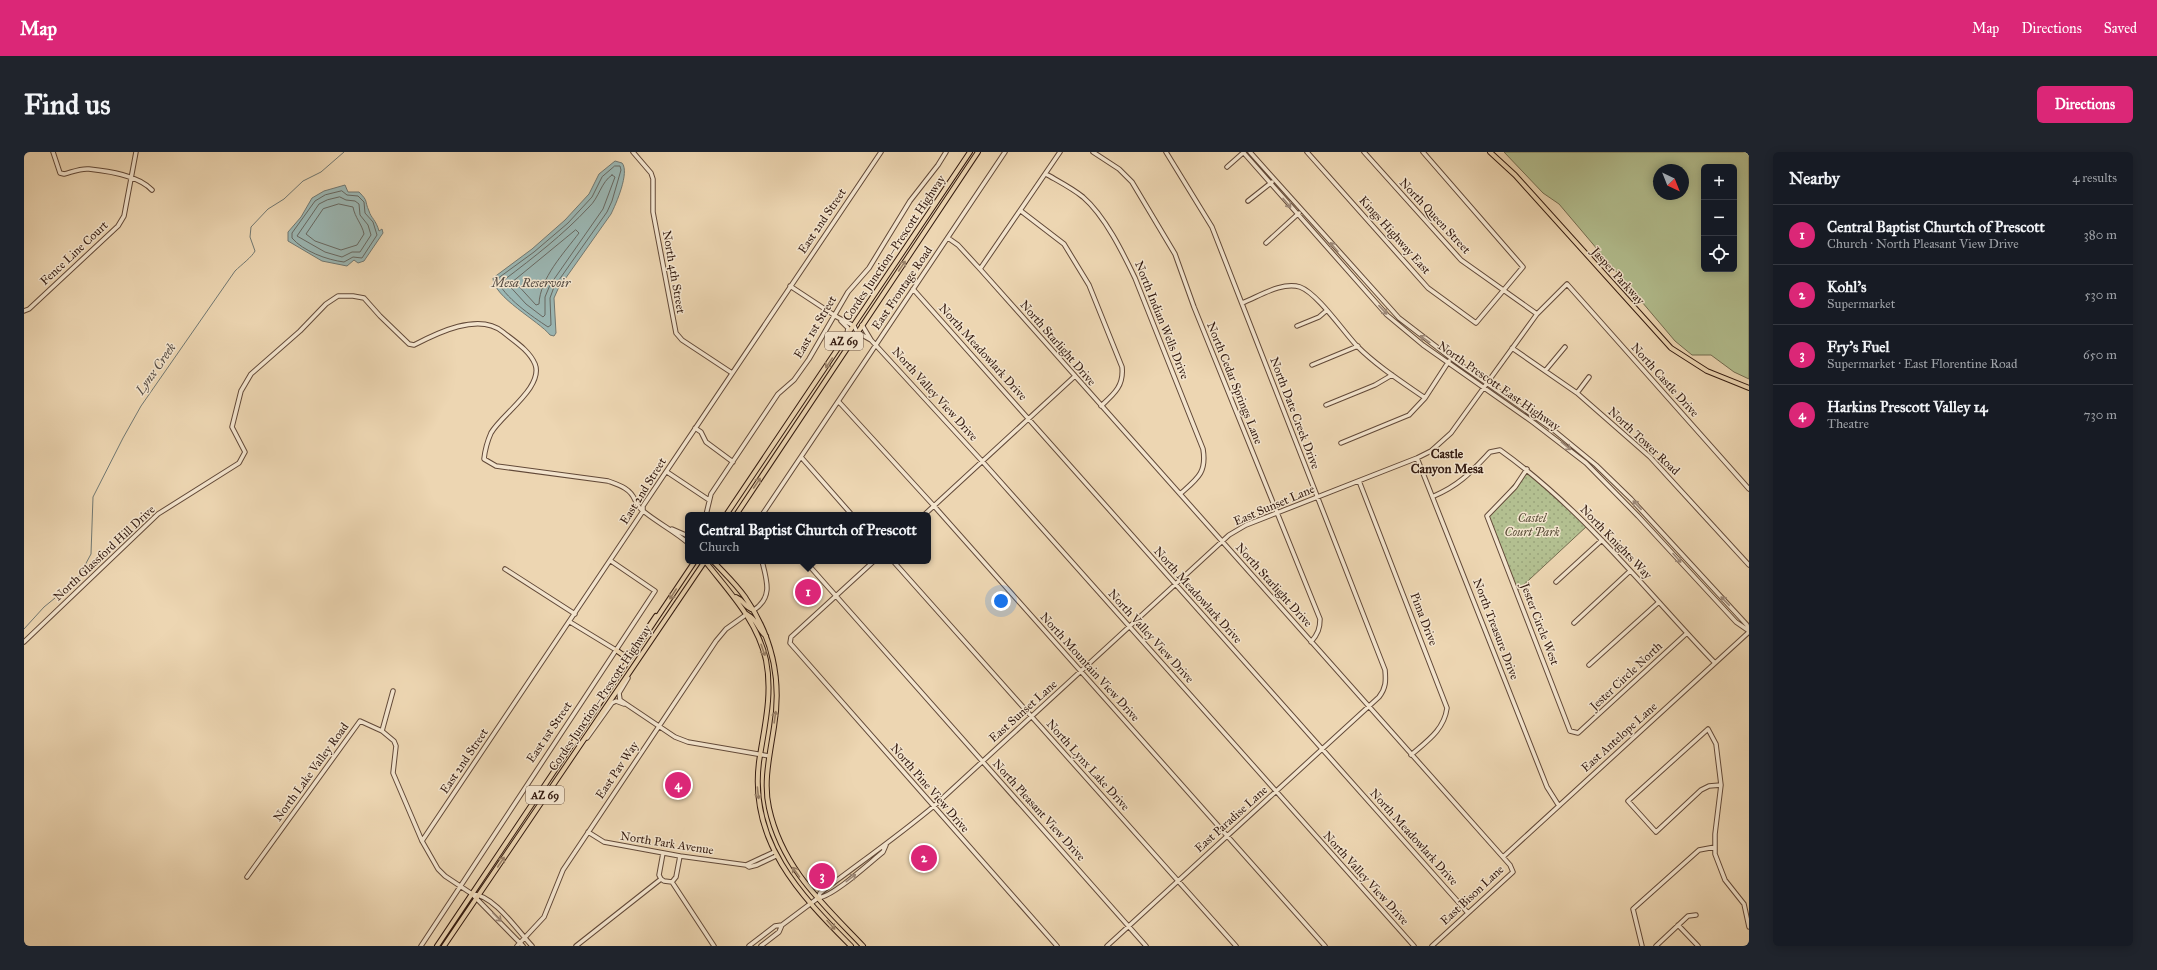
<!DOCTYPE html>
<meta charset="utf-8">
<style>
body{margin:0;font-family:"IM FELL Great Primer",serif;background:#20242c;color:#f1f3f6}
.controls{position:absolute;right:12px;top:12px;display:grid;overflow:hidden;border-radius:6px;box-shadow:0 2px 10px #0003}
.controls button{width:36px;height:36px;display:grid;place-items:center;padding:0;border:0;border-bottom:1px solid #363941;background:#171b24;color:#f1f3f6;font:20px sans-serif}
.compass{position:absolute;left:1629px;top:12px;width:36px;height:36px;border-radius:50%;background:#171b24;box-shadow:0 2px 10px #0003;rotate:137deg}
.you{position:absolute;left:977px;top:449px;width:14px;height:14px;margin:-10px;border:3px solid #fff;border-radius:50%;background:#1a73e8;box-shadow:0 0 0 6px #1a73e833}
.badge{display:grid;place-items:center;width:26px;height:26px;border-radius:50%;background:#db2777;color:#fff;font-size:13px;font-weight:700}
.pin{position:absolute;translate:-50% -50%;border:2px solid #fff;box-shadow:0 1px 4px #0006}
.popup{position:absolute;left:661px;top:360px;width:246px;height:52px;box-sizing:border-box;display:grid;place-content:center;border-radius:6px;background:#171b24;filter:drop-shadow(0 1px 3px #0005);font-size:13px;white-space:nowrap;color:#9ea1a6}
.popup b{font-size:15px;color:#f1f3f6}
.popup::after{content:'';position:absolute;left:50%;top:100%;margin-left:-8px;border:8px solid transparent;border-top-color:#171b24}
.list{margin:0;padding:0;list-style:none}
h2{display:flex;justify-content:space-between;align-items:center;height:52px;margin:0;padding:0 16px;font-size:17px}
h2 small{font-size:13px;font-weight:400;color:#9ea1a6}
.list li{display:grid;grid-template-columns:26px 1fr auto;gap:12px;align-items:center;box-sizing:border-box;height:60px;padding:0 16px;border-top:1px solid #363941}
.list b{display:block;font-size:15px;white-space:nowrap}
.list p{margin:0;font-size:13px;white-space:nowrap;color:#9ea1a6}
.list em{font-size:13px;font-style:normal;color:#9ea1a6}
.icon{flex:none;width:22px;height:22px;fill:none;stroke:currentColor;stroke-width:2;stroke-linecap:round;stroke-linejoin:round}
.map{position:relative;flex:none;width:1725px;height:794px;overflow:hidden;border-radius:6px}
header{display:flex;align-items:center;gap:24px;box-sizing:border-box;height:56px;padding:0 20px;background:#db2777;color:#fff}
header strong{font-size:19px}
nav{display:flex;gap:22px;margin-inline-start:auto;font-size:14px}
.intro{display:flex;align-items:center;justify-content:space-between;box-sizing:border-box;height:96px;padding:0 24px}
h1{margin:0;font-size:28px}
.button{padding:10px 18px;border-radius:6px;background:#db2777;color:#fff;font-size:14px;font-weight:700}
main{display:flex;gap:24px;padding:0 24px}
aside{flex:1;background:#171b24;border-radius:6px;box-shadow:0 2px 10px #0003}
.map>svg:first-child{display:block}
.grass{fill:#b3bf90;stroke:#736c50;fill-rule:evenodd}
.park{fill:url(#park-dots);stroke:#736c50}
.water{fill:#9bb7b4;stroke:#717872}
.lines{fill:none;stroke-linecap:round;stroke-linejoin:round}
.shore{stroke:#676862;stroke-width:1}
.stream{stroke:#717872;stroke-width:1}
.minor-casing{stroke:#624938;stroke-width:5.5}
.major-casing{stroke:#331a0f;stroke-width:6}
.minor{stroke:#f3e4cd;stroke-width:3.5}
.major{stroke:#edd6b2;stroke-width:4}
.oneway{stroke:#9d8978}
.oneway2{stroke:#998169}
.labels{text-anchor:middle;dominant-baseline:central;stroke-width:3;stroke-linejoin:round;paint-order:stroke}
.shield{fill:#f3e4cd;stroke:#6d5748;stroke-width:1}
.shield-label{font-size:11px;font-weight:bold;fill:#331a0f}
.street-label{font-size:12px;fill:#331a0f;stroke:#f3e4cd}
.park-label{font-size:12px;font-style:italic;fill:#594c36;stroke:#f3e4cd}
.water-label{font-size:13px;font-style:italic;fill:#524941;stroke:#f3e4cd}
.neighbourhood-label{font-size:13px;font-weight:bold;fill:#331a0f;stroke:#f3e4cd}
</style>
<header>
<strong>Map</strong>
<nav><a>Map</a><a>Directions</a><a>Saved</a></nav>
</header>
<div class="intro"><h1>Find us</h1><a class="button">Directions</a></div>
<main>
<div class="map">
<svg width="1725" height="794" viewBox="0 0 1725 794">
<defs>
<pattern id="park-dots" width="8" height="8" patternUnits="userSpaceOnUse"><rect width="8" height="8" fill="#b3bf90"/><path d="M2 2h.1M6 6h.1" fill="none" stroke="#9aa47b" stroke-width="1.8" stroke-linecap="round"/></pattern>
</defs>
<rect width="100%" height="100%" fill="#edd6b2"/>
<filter id="stains"><feTurbulence type="fractalNoise" baseFrequency=".005" numOctaves="4"/><feColorMatrix values="0 0 0 0 .2 0 0 0 0 .09 0 0 0 0 .02 0 0 0 .5 -.17"/></filter>
<radialGradient id="worn" r=".72"><stop offset=".6" stop-color="#630" stop-opacity="0"/><stop offset="1" stop-color="#630" stop-opacity=".3"/></radialGradient>
<!-- grass -->
<path class="grass" d="M1480,0H1725V227L1710,220L1687,203H1668L1651,189L1535,52L1519,41ZM1680,15H1710V117H1680ZM1635,18H1659V42H1635Z"/>
<!-- park -->
<path class="park" d="M1503,317L1563,374L1492,440L1463,364Z"/>
<!-- water -->
<path class="water" d="M591,9L598,11C606,20 592,52 587,62L534,137L530,146L532,181L530,184L526,183C515,169 469,145 469,126L508,97L541,68L565,42L575,22Z
M321,33L324,40H335C345,50 340,48 345,59C347,66 352,68 355,79L358,77L359,81L340,109L334,111L330,108L323,114L298,109L264,89V80L277,65L288,46L300,39Z"/>
<g class="lines">
<!-- shore -->
<path class="shore" d="M591,14H596L597,18L588,49L583,60L530,135L526,146L527,173L524,175C509,165 479,145 473,127L510,100L544,71L568,45L578,25Z
M588,23L591,25L579,57L526,133L521,145V163L519,165L502,152L480,128C510,105 539,83 565,55C575,46 577,30 588,23Z
M318,39L323,43L334,44L340,50L341,61L349,70L353,83L338,106L329,105L320,110C303,108 279,99 268,86V81L291,49L301,43Z
M316,45L322,48L331,49L335,52L336,63L344,73L347,83L336,100H328L318,105L301,100L273,84L295,52L303,48Z
M315,52L329,55C331,66 338,72 340,82L333,93L317,98L291,89L282,82L299,57Z
M552,78L555,81C540,101 516,126 515,152L512,153L490,129Z"/>
<!-- stream -->
<path class="stream" d="M0,477L20,455L53,428L67,402L69,345L99,286L117,254L211,119C217,113 228,105 231,99L226,85L227,75L244,57L260,47L279,29L297,20L320,0"/>
<defs>
<path id="minor" d="M29,0L36,21L40,22C48,20 57,16 65,17C84,19 114,23 128,38
M609,0L627,21L629,27V60L652,181L658,188L708,221
M1069,0L1095,17L1108,30L1151,102L1170,155L1296,467C1296,476 1294,482 1287,490
M1219,0L1363,163L1399,193L1510,271L1562,311L1614,364L1712,470L1725,479
M1226,0L1375,166L1427,206L1527,276L1572,313L1607,347L1723,473L1725,479
M1283,0L1404,136L1452,171L1499,115L1399,0
M1340,0L1437,108L1513,162
M1203,15L1220,0
M1022,22C1034,29 1048,36 1059,45C1081,64 1099,101 1111,126L1179,297C1183,321 1173,327 1156,342
M1224,49L1248,30
M997,59L1040,92L1065,133L1098,215C1100,234 1090,242 1077,254
M924,86L934,93L956,117L1486,713L1489,720L1408,794
M1242,91L1275,61
M956,117L1036,0
M766,134L813,165L830,174L833,180L847,188
M889,137L1444,761
M1218,151C1234,145 1258,129 1276,135C1293,141 1319,179 1333,194C1353,214 1378,230 1401,246
M0,159L5,157L94,74L100,64L112,0
M817,169L824,176L823,182
M838,173L847,188L958,309L1390,794
M1273,174L1295,165L1302,159
M1488,196L1553,241L1626,305L1725,413
M1288,213L1334,194
M1521,219L1541,195
M1553,241L1565,225
M815,250L910,354L1301,794
M1302,253L1351,233L1368,223
M671,276L677,280L682,290L709,310
M1317,291L1385,263L1401,246L1425,209
M777,305L828,363
M1393,306L1523,635L1535,654
M1503,317L1491,335L1463,364L1546,579L1554,581L1663,481
M643,320L685,348
M1335,329L1423,556C1420,578 1403,589 1387,603
M1410,344C1436,333 1447,320 1466,300L1476,298C1559,357 1621,438 1691,511
M682,363L687,342L754,242L770,228L785,207L824,140L845,116L886,49L914,13L922,0
M738,363L981,0
M900,363L1051,224
M648,377L664,384
M781,409L1122,794
M850,409L767,485L766,491L1033,794
M869,409L1212,794
M481,417L551,462
M1532,430L1578,388
M730,458C749,445 743,429 738,409
M546,470L592,498
M1550,471L1606,419
M0,490L134,362L215,311L221,300L208,275L217,239L227,222L276,179L302,152L314,144H329L340,146L356,164L385,192L390,193C413,181 455,160 479,180C490,189 505,198 511,212C520,235 478,262 467,281C463,290 461,298 460,307L472,314L584,329C595,333 606,336 611,348C613,352 614,355 618,358C632,370 649,378 664,391
M1565,513L1635,450
M604,526L595,541L596,548L651,585L664,590L745,604
M358,579L369,539
M563,586L588,551L592,549L600,552
M1697,633L1685,634L1677,638L1632,680L1604,649L1684,577L1692,592L1697,633L1691,682V702L1701,728L1720,752L1725,775
M564,680L580,690L656,704L722,713L725,715L733,713L752,704
M398,689L619,359V354L857,0
M639,701L635,723L637,727L640,729L648,730L652,725L656,704
M1479,705L1725,480
M722,713L750,700
M223,725L336,569L358,579L370,589L372,594L369,621L398,689L414,717L421,724L448,742L499,794
M648,730L690,794
M448,742C470,743 493,778 508,794
M794,746C810,744 845,711 859,700L862,693
M758,773L794,746L796,741C834,712 873,685 910,654L1205,383L1222,373L1393,306L1407,299L1427,281L1513,162L1543,132L1725,337
M1654,773L1674,794
M397,794L631,439L587,409
M493,794L520,765L539,718L692,489L702,477L723,462
M552,794L637,727
M725,794L751,774L758,773L755,780L737,794
M1083,794L1355,545C1362,536 1362,529 1361,518L1188,75L1142,0
M1618,794L1609,757L1675,698L1691,695
M1632,794L1664,764L1672,763"/>
<path id="major" d="M1466,0L1491,23L1647,196L1683,219L1725,236
M702,363L946,0
M712,363L954,0
M681,409C705,440 733,468 742,508C749,543 740,576 735,610C725,689 775,742 827,794
M689,409C700,421 712,432 721,445C748,484 758,528 750,575C746,602 739,630 745,656C758,716 799,752 839,794
M712,445C720,448 720,456 730,458
M724,463C733,467 734,478 742,484
M592,498L599,503L607,501L632,464
M413,794L671,409
M420,794L681,409"/>
</defs>
<!-- minor casing -->
<use href="#minor" class="minor-casing"/>
<!-- major casing -->
<use href="#major" class="major-casing"/>
<!-- minor -->
<use href="#minor" class="minor"/>
<!-- major -->
<use href="#major" class="major"/>
</g>
<!-- one-way arrows -->
<defs><path id="oneway-shaft" d="M-6 0H5M1.5-3L5.5 0L1.5 3" fill="none" stroke-width="1.6" stroke-linecap="round" stroke-linejoin="round"/></defs>
<g class="oneway">
<use href="#oneway-shaft" transform="translate(1263 51) rotate(49)"/>
<use href="#oneway-shaft" transform="translate(1310 95) rotate(-131)"/>
<use href="#oneway-shaft" transform="translate(1359 158) rotate(47)"/>
<use href="#oneway-shaft" transform="translate(1401 187) rotate(-144)"/>
<use href="#oneway-shaft" transform="translate(1542 294) rotate(39)"/>
<use href="#oneway-shaft" transform="translate(1613 353) rotate(-133)"/>
<use href="#oneway-shaft" transform="translate(1653 406) rotate(48)"/>
<use href="#oneway-shaft" transform="translate(1701 449) rotate(-134)"/>
<use href="#oneway-shaft" transform="translate(827 726) rotate(-38)"/>
<use href="#oneway-shaft" transform="translate(473 765) rotate(45)"/>
</g>
<g class="oneway2">
<use href="#oneway-shaft" transform="translate(878 114) rotate(-56)"/>
<use href="#oneway-shaft" transform="translate(805 211) rotate(124)"/>
<use href="#oneway-shaft" transform="translate(733 331) rotate(-56)"/>
<use href="#oneway-shaft" transform="translate(649 442) rotate(123)"/>
<use href="#oneway-shaft" transform="translate(739 498) rotate(71)"/>
<use href="#oneway-shaft" transform="translate(751 565) rotate(-82)"/>
<use href="#oneway-shaft" transform="translate(734 641) rotate(84)"/>
<use href="#oneway-shaft" transform="translate(477 710) rotate(-56)"/>
<use href="#oneway-shaft" transform="translate(772 720) rotate(-126)"/>
<use href="#oneway-shaft" transform="translate(807 773) rotate(48)"/>
</g>
<g class="labels">
<!-- shield labels -->
<g class="shield">
<rect x="801" y="180" width="38" height="18" rx="3"/>
<rect x="502" y="634" width="38" height="18" rx="3"/>
</g>
<g class="shield-label">
<text x="820" y="189">AZ 69</text>
<text x="521" y="643">AZ 69</text>
</g>
<!-- street labels -->
<g class="street-label">
<text transform="translate(1411 64) rotate(47)">North Queen Street</text>
<text transform="translate(798 69) rotate(-56)">East 2nd Street</text>
<text transform="translate(1371 83) rotate(48)">Kings Highway East</text>
<text transform="translate(870 96) rotate(-56)">Cordes Junction–Prescott Highway</text>
<text transform="translate(50 101) rotate(-43)">Fence Line Court</text>
<text transform="translate(650 120) rotate(80)">North 4th Street</text>
<text transform="translate(1594 124) rotate(48)">Jasper Parkway</text>
<text transform="translate(878 136) rotate(-56)">East Frontage Road</text>
<text transform="translate(1138 168) rotate(68)">North Indian Wells Drive</text>
<text transform="translate(791 175) rotate(-59)">East 1st Street</text>
<text transform="translate(1034 191) rotate(49)">North Starlight Drive</text>
<text transform="translate(959 200) rotate(48)">North Meadowlark Drive</text>
<text transform="translate(1641 228) rotate(48)">North Castle Drive</text>
<text transform="translate(1211 231) rotate(68)">North Cedar Springs Lane</text>
<text transform="translate(1475 234) rotate(35)">North Prescott East Highway</text>
<text transform="translate(911 242) rotate(48)">North Valley View Drive</text>
<text transform="translate(1271 261) rotate(69)">North Date Creek Drive</text>
<text transform="translate(1620 289) rotate(43)">North Tower Road</text>
<text transform="translate(619 339) rotate(-58)">East 2nd Street</text>
<text transform="translate(1250 353) rotate(-23)">East Sunset Lane</text>
<text transform="translate(1592 390) rotate(46)">North Knights Way</text>
<text transform="translate(80 401) rotate(-43)">North Glassford Hill Drive</text>
<text transform="translate(1250 433) rotate(48)">North Starlight Drive</text>
<text transform="translate(1174 443) rotate(48)">North Meadowlark Drive</text>
<text transform="translate(1400 467) rotate(69)">Pima Drive</text>
<text transform="translate(1516 472) rotate(69)">Jester Circle West</text>
<text transform="translate(1472 477) rotate(69)">North Treasure Drive</text>
<text transform="translate(1127 484) rotate(48)">North Valley View Drive</text>
<text transform="translate(1066 515) rotate(48)">North Mountain View Drive</text>
<text transform="translate(1602 524) rotate(-43)">Jester Circle North</text>
<text transform="translate(576 546) rotate(-56)">Cordes Junction–Prescott Highway</text>
<text transform="translate(999 559) rotate(-42)">East Sunset Lane</text>
<text transform="translate(525 580) rotate(-56)">East 1st Street</text>
<text transform="translate(1595 585) rotate(-42)">East Antelope Lane</text>
<text transform="translate(440 609) rotate(-56)">East 2nd Street</text>
<text transform="translate(1064 613) rotate(48)">North Lynx Lake Drive</text>
<text transform="translate(593 618) rotate(-56)">East Pav Way</text>
<text transform="translate(287 620) rotate(-54)">North Lake Valley Road</text>
<text transform="translate(906 636) rotate(49)">North Pine View Drive</text>
<text transform="translate(1015 658) rotate(48)">North Pleasant View Drive</text>
<text transform="translate(1207 667) rotate(-42)">East Paradise Lane</text>
<text transform="translate(1390 685) rotate(48)">North Meadowlark Drive</text>
<text transform="translate(643 691) rotate(9)">North Park Avenue</text>
<text transform="translate(1342 726) rotate(48)">North Valley View Drive</text>
<text transform="translate(1448 743) rotate(-43)">East Bison Lane</text>
</g>
<!-- park labels -->
<g class="park-label">
<text x="1508" y="366">Castel<tspan x="1508" dy="14">Court Park</tspan></text>
</g>
<!-- water labels -->
<g class="water-label">
<text x="507" y="131">Mesa Reservoir</text>
<text transform="translate(132 217) rotate(-55)">Lynx Creek</text>
</g>
<!-- neighbourhood labels -->
<g class="neighbourhood-label">
<text x="1423" y="302">Castle<tspan x="1423" dy="15">Canyon Mesa</tspan></text>
</g>
</g>
<rect width="100%" height="100%" filter="url(#stains)"/>
<rect width="100%" height="100%" fill="url(#worn)"/>
</svg>
<div class="controls">
<button>+</button>
<button>−</button>
<button><svg class="icon" aria-label="locate" viewBox="0 0 24 24"><circle cx="12" cy="12" r="6"/><path d="M12 2v4M12 18v4M2 12h4M18 12h4"/></svg></button>
</div>
<svg class="compass" viewBox="-18 -18 36 36"><path d="M0-13l5 13h-10z" fill="#e53935"/><path d="M0 13l5-13h-10z" fill="#9ea1a6"/></svg>
<div class="you"></div>
<div class="pin badge" style="left:784px;top:440px">1</div>
<div class="popup"><b>Central Baptist Churtch of Prescott</b>Church</div>
<div class="pin badge" style="left:900px;top:706px">2</div>
<div class="pin badge" style="left:798px;top:724px">3</div>
<div class="pin badge" style="left:654px;top:633px">4</div>
</div>
<aside>
<h2>Nearby<small>4 results</small></h2>
<ul class="list">
<li><span class="badge">1</span><div><b>Central Baptist Churtch of Prescott</b><p>Church · North Pleasant View Drive</p></div><em>380 m</em></li>
<li><span class="badge">2</span><div><b>Kohl's</b><p>Supermarket</p></div><em>530 m</em></li>
<li><span class="badge">3</span><div><b>Fry's Fuel</b><p>Supermarket · East Florentine Road</p></div><em>650 m</em></li>
<li><span class="badge">4</span><div><b>Harkins Prescott Valley 14</b><p>Theatre</p></div><em>730 m</em></li>
</ul>
</aside>
</main>
